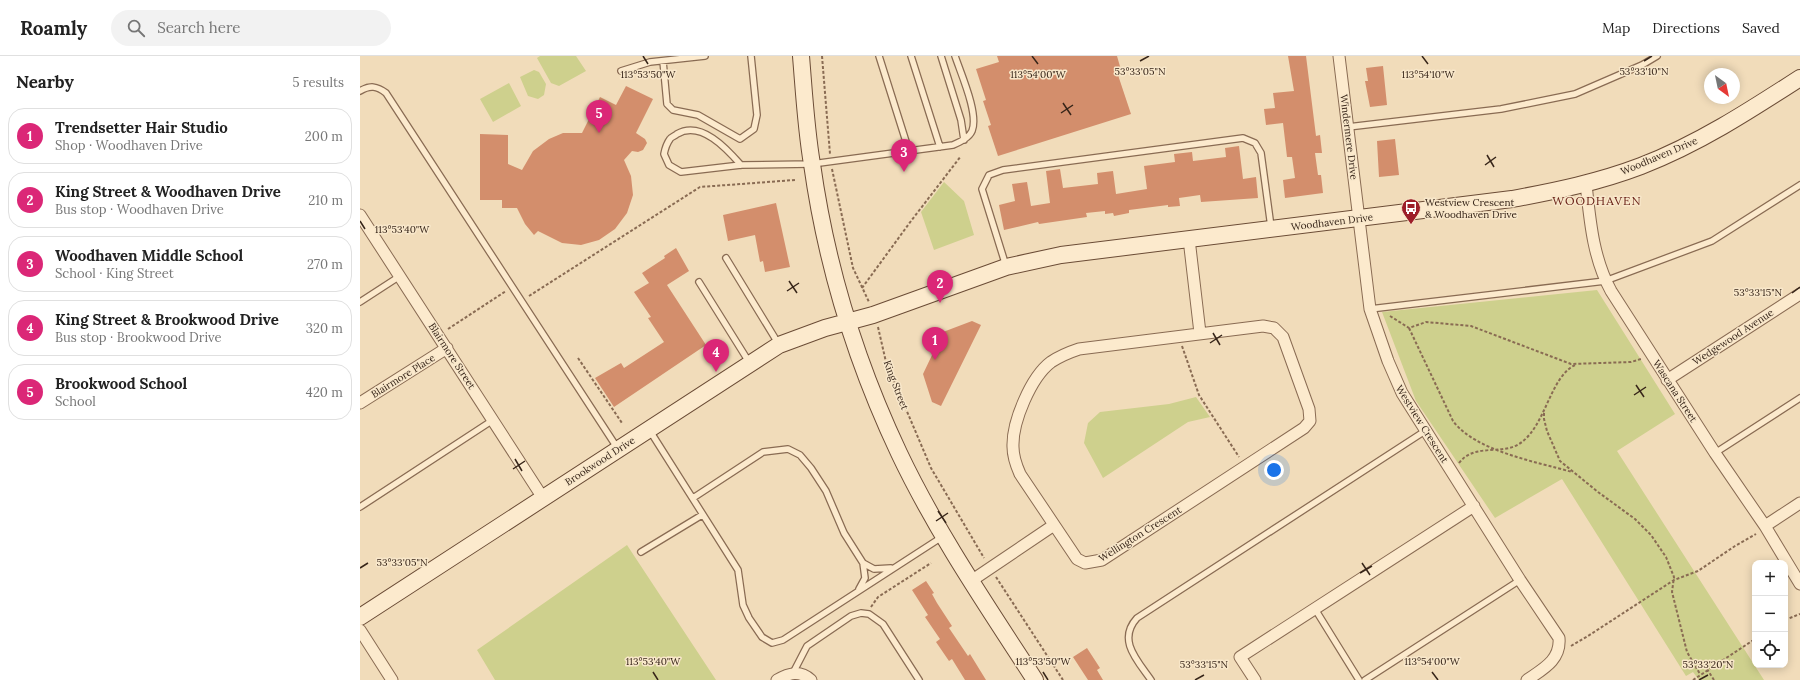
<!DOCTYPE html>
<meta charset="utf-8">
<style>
body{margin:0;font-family:Lora,serif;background:#f2f2f2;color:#222}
.controls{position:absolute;right:12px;bottom:12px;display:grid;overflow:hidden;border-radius:8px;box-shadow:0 2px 10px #0003}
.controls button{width:36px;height:36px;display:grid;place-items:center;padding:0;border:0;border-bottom:1px solid #e0e0e0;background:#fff;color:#222;font:20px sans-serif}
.compass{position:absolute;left:1344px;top:12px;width:36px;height:36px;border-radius:50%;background:#fff;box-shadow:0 2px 10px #0003;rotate:147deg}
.you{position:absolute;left:914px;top:414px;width:14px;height:14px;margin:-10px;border:3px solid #fff;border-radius:50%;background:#1a73e8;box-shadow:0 0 0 6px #1a73e833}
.badge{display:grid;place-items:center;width:26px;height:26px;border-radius:50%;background:#db2777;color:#fff;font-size:13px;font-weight:700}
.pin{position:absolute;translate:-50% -33px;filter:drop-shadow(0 1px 2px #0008)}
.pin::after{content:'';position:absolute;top:21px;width:14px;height:12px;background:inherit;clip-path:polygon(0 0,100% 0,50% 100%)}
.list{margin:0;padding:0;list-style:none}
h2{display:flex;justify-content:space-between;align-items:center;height:52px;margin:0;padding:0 16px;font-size:17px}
h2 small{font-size:13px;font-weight:400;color:#767676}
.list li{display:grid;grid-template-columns:26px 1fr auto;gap:12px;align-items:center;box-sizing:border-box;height:56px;margin:0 8px 8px;padding:0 8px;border:1px solid #e0e0e0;border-radius:16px}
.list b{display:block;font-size:15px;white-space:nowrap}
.list p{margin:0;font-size:13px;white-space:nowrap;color:#767676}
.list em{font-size:13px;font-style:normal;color:#767676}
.icon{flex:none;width:22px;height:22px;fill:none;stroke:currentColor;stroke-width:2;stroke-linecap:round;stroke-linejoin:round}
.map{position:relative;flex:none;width:1440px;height:624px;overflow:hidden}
header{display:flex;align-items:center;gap:24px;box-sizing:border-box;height:56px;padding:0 20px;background:#fff;border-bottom:1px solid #e0e0e0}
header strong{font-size:19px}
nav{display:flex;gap:22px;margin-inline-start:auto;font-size:14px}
.search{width:280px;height:36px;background:#f2f2f2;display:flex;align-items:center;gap:10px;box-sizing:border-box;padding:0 14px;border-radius:22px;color:#767676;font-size:15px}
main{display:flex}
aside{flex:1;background:#fff}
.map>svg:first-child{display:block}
.green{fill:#ced08d}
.building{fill:#d38e6c}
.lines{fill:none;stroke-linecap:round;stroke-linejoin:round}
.lane-casing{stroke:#896b53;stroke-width:8}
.street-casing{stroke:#896b53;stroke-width:13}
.secondary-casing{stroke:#6b4c36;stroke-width:18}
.path{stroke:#896b53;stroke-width:2;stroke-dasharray:3 2;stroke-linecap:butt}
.lane{stroke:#fceacd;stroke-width:5.5}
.street{stroke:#fceacd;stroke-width:11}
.secondary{stroke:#fceacd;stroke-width:16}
.ticks{fill:none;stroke:#372519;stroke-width:1.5}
.labels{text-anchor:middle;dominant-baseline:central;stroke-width:3;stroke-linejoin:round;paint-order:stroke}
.street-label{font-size:10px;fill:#372519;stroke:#f8e7ca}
.poi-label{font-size:10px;fill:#372519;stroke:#f8e7ca;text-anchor:start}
.quarter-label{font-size:12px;letter-spacing:1px;fill:#671f15;stroke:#f8e7ca}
.ticks-label{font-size:10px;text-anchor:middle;fill:#372519;stroke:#f8e7ca;stroke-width:3;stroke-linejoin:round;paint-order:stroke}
</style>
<header>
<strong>Roamly</strong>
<div class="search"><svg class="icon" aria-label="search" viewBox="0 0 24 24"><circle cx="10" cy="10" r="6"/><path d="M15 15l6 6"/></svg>Search here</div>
<nav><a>Map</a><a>Directions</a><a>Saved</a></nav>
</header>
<main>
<aside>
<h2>Nearby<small>5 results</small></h2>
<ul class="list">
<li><span class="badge">1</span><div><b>Trendsetter Hair Studio</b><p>Shop · Woodhaven Drive</p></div><em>200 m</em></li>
<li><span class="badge">2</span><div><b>King Street &amp; Woodhaven Drive</b><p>Bus stop · Woodhaven Drive</p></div><em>210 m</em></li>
<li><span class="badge">3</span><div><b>Woodhaven Middle School</b><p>School · King Street</p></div><em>270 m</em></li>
<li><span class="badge">4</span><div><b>King Street &amp; Brookwood Drive</b><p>Bus stop · Brookwood Drive</p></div><em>320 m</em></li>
<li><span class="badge">5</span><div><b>Brookwood School</b><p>School</p></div><em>420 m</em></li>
</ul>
</aside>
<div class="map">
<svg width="1440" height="624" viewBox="0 0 1440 624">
<rect width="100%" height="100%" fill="#f1dcba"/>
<!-- green -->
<path class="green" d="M180,0H216L226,15L199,30L191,27L177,2Z
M174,14L179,16L186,28L184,39L178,43L168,40L160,21Z
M149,27L161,50L133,66L120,43Z
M584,126L604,145L614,179L574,194L561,156Z
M1237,234L1315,358L1257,395L1404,624H1339L1333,616L1326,620L1202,423L1135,462L1056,345L1022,256Z
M836,341L850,361L828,366L743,422L724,387L728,367L740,356L809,348Z
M267,489L356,624H135L117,594Z"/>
<!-- building -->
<path class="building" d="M637,0H757L761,14L757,16L771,58L638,100L628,70L631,69L623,45L626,44L616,13L639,6Z
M928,0H946L956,80L960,79L962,97H955L958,119H961L963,137L925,142L923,124L935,122L932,101H927L923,67L906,69L904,53L915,52L913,37L934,35Z
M1023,10L1027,49L1010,51L1005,25H1008L1006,12Z
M266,30L293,43L276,77L285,83L287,87L283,94L278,96L272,95L264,104L271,120L273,139L267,157L255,173L239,184L221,189L202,187L178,175L174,179L165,168L157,152H142V144H120V78L148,79V108L162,114L173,95L189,83L203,77H222L240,41L256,49Z
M1035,83L1039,119L1019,121L1017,85Z
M879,90L883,123L896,121L898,142L841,146L840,139L819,142L820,150L808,151V149L769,154V157L754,160L753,157L745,158V155L726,157L727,161L679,168L678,166L644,174L639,149L655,145L652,128L667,126L671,150L690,147L686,115L700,113L703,132L738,128L737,117L753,115L756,138L787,133L784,110L815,106L814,98L832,96L833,105L866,101L865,92Z
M416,147L430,211L405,216L403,205L400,206L395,179L368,185L363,159Z
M316,192L329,215L307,229L346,289L254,351L235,322L261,307L264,312L304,286L288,262L291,261L274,236L289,227L282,217L305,202L304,200Z
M612,265L621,269L581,350L572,346L563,318L583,276Z
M566,525L574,537L572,538L577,547L592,570L589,572L608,600L610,598L626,624H605L592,603L589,605L576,586L580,583L565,561L568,559L552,534Z
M727,592L740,612L737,614L743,624H728L713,601Z"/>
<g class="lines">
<defs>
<path id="lane" d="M519,0L549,95
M551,0L580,91
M581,0L601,64L604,84
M303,5L307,48L313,54L338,59L380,83L394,73L397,59L391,0
M261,15L290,6L345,0
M0,35C10,29 17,30 26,37L258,393
M988,71L1141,53L1215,38L1282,9L1297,0
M381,109C367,93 341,64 317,78C315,80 311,81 310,83C307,87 305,93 304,98L309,109L321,116L381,109L452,108L593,89C600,86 609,82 612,75C619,58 601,18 595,0
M366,202L418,287
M646,210L622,133L629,119L643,114L883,82L895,87L901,97L911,171
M339,226L389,306
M0,246L40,220
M1010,253L1245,225L1352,185L1440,129
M290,375L378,514L383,549L389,562L402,581L412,587L423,584L582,481
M1355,397L1440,342
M333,442L403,396L428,393L440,399L451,412L466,435L484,477L503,507L514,513L531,512
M0,451L133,364
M281,496L342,459
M499,533L505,522L503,507
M955,553L999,624
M433,617L447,590L491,560L501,557L509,558L523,568L559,624
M791,624C777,604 757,584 777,562L1065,375
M1005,624L1160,524"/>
<path id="street" d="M979,0L1010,253L1028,305L1042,337L1160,524L1199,582C1201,604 1183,613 1167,624
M1226,128C1230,165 1233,202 1251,235L1355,397L1405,470L1440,528
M0,159L183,442
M829,183L840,277
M903,270L914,272L923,281L949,353L950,365L944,372L742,504L725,507L717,503L660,418C656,409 653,401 653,391C652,366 671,321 691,306C700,300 710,296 719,293Z
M1307,324L1440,238
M0,347L87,292
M1405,470L1440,447
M611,525L694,469
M0,574L32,624
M417,624C429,617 440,614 451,624
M895,624L880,601L1114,450"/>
<path id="secondary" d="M441,0C444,36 446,73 452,108C466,208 496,306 539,397C577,477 627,550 675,624
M0,561L419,289L465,272L513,259L646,211L701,199L1152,143C1196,135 1239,126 1281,110C1338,88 1389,55 1440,22"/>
</defs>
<!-- lane casing -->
<use href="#lane" class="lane-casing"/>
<!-- street casing -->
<use href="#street" class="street-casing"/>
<!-- secondary casing -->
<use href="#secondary" class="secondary-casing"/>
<!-- path -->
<path class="path" d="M462,0L470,98
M472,113L493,212L509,246
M502,232L551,165L601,100
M169,240L340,131L435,124
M1030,260L1049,272L1066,266L1111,270L1211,308L1271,306L1281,303
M518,271L526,306L571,412L624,502
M1049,272L1093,365C1115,395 1177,406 1212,416
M88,273L146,235
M822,290L839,339L879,401
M218,302L262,367
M1184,357V363L1187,375L1200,405L1238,436L1275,463L1291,479L1306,501L1314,521L1312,536L1327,596L1340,618
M1099,407C1114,387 1142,399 1159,388C1186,371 1189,322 1215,309
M636,521L703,624
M511,551L518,541L571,507
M1425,564L1440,558
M1211,590L1228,580L1314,524L1338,515L1375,490L1396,478
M1347,613L1354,624
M1333,624L1395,583"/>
<!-- lane -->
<use href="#lane" class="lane"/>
<!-- street -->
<use href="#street" class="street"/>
<!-- secondary -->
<use href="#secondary" class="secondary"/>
</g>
<!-- ticks -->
<path class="ticks" d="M283,0L288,8M672,0L678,8M1062,0L1068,8M780,5L789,0M1284,5L1292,0M703,47L711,59M701,57L713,49M1127,99L1134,111M1125,109L1136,101M0,165L5,173M429,225L437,237M427,235L439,227M1432,237L1440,231M853,277L860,289M850,287L862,279M1276,329L1284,341M1274,339L1286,331M155,403L162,415M153,413L165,405M578,455L586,467M576,465L588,457M1002,507L1010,519M0,512L8,507M1000,517L1012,510M293,616L298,624M683,616L688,624M1072,616L1078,624M835,624L844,619M1339,624L1348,619"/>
<!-- icons -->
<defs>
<symbol id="bus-pin" viewBox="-11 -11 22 30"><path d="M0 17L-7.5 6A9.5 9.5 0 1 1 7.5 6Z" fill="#9d1e29" stroke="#f8e7ca"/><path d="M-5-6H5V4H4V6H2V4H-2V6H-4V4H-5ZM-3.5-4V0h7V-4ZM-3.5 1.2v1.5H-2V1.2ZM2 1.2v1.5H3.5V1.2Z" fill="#fff"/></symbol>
</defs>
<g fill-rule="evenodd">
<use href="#bus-pin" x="1040" y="141" width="22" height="30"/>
</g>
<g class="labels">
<!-- street labels -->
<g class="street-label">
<text transform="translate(989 81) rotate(83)">Windermere Drive</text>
<text transform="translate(1299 100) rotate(-23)">Woodhaven Drive</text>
<text transform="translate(972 166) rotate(-7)">Woodhaven Drive</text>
<text transform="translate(1373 281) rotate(-33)">Wedgewood Avenue</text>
<text transform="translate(92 300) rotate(57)">Blairmore Street</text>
<text transform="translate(43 320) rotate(-32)">Blairmore Place</text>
<text transform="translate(536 329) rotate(69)">King Street</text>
<text transform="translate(1315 335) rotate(57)">Wascana Street</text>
<text transform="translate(1062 368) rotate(58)">Westview Crescent</text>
<text transform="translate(240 405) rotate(-33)">Brookwood Drive</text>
<text transform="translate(780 478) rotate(-32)">Wellington Crescent</text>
</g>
<!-- poi labels -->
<g class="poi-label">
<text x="1065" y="146">Westview Crescent<tspan x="1065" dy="12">&amp; Woodhaven Drive</tspan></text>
</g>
<!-- quarter labels -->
<g class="quarter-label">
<text x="1237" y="144">WOODHAVEN</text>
</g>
</g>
<g class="ticks-label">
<text x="780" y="19">53°33'05"N</text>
<text x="1284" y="19">53°33'10"N</text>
<text x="288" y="22">113°53'50"W</text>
<text x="678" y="22">113°54'00"W</text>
<text x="1068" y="22">113°54'10"W</text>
<text x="42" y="177">113°53'40"W</text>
<text x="1398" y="240">53°33'15"N</text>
<text x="42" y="510">53°33'05"N</text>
<text x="293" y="609">113°53'40"W</text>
<text x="683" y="609">113°53'50"W</text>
<text x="1072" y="609">113°54'00"W</text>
<text x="844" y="612">53°33'15"N</text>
<text x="1348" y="612">53°33'20"N</text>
</g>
</svg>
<div class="controls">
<button>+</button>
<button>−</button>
<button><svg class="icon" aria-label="locate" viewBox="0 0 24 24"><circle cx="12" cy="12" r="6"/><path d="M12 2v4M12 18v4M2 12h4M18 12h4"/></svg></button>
</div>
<svg class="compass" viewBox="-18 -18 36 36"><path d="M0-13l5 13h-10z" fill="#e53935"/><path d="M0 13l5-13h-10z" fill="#767676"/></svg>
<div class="you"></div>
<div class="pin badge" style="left:575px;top:304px">1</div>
<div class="pin badge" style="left:580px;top:247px">2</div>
<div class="pin badge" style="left:544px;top:116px">3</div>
<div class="pin badge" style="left:356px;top:316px">4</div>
<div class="pin badge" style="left:239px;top:77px">5</div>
</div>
</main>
